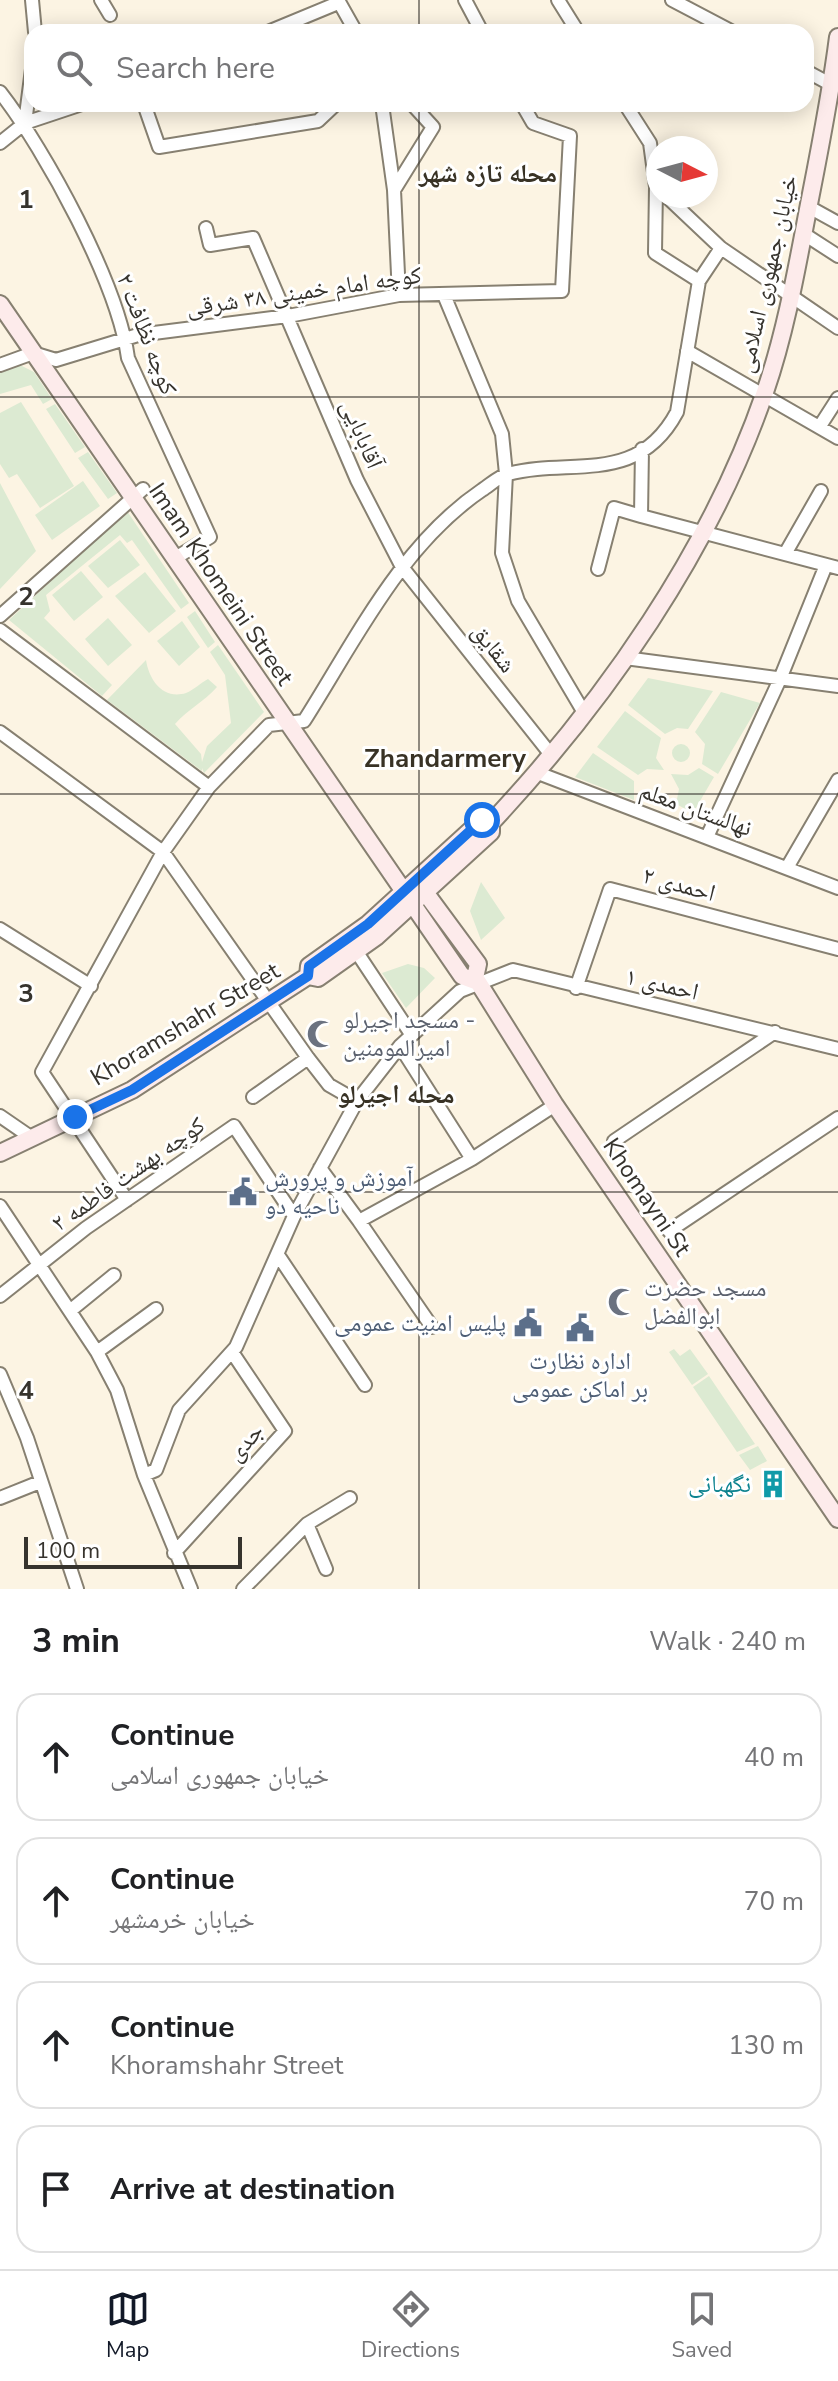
<!DOCTYPE html>
<meta charset="utf-8">
<style>
body{margin:0;font-family:"Nunito Sans","Noto Naskh Arabic",sans-serif;background:#f2f2f2;color:#202124}
.compass{position:absolute;left:646px;top:136px;width:72px;height:72px;border-radius:50%;background:#fff;box-shadow:0 4px 20px #0003;rotate:96deg}
.scale{position:absolute;left:24px;bottom:20px;width:218px;box-sizing:border-box;padding-left:8px;border:4px solid #36332d;border-top:0;font-size:22px;line-height:28px;white-space:nowrap;color:#36332d;-webkit-text-stroke:6px #fff;paint-order:stroke}
.stop{position:absolute;width:24px;height:24px;margin:-18px;border:6px solid #1a73e8;border-radius:50%;background:#fff}
.stop.end{background:#1a73e8;border-color:#fff;box-shadow:0 2px 8px #0008}
.list{margin:0;padding:0;list-style:none}
h2{display:flex;justify-content:space-between;align-items:center;height:104px;margin:0;padding:0 32px;font-size:34px}
h2 small{font-size:26px;font-weight:400;color:#757577}
.list li{display:grid;grid-template-columns:52px 1fr auto;gap:24px;align-items:center;box-sizing:border-box;height:128px;margin:0 16px 16px;padding:0 16px;border:2px solid #e0e0e0;border-radius:24px}
.list b{display:block;font-size:30px;white-space:nowrap}
.list p{margin:0;font-size:26px;white-space:nowrap;color:#757577}
.list em{font-size:26px;font-style:normal;color:#757577}
.icon{flex:none;width:44px;height:44px;fill:none;stroke:currentColor;stroke-width:2;stroke-linecap:round;stroke-linejoin:round}
.map{position:relative;flex:none;width:838px;height:1589px;overflow:hidden}
.search{position:absolute;background:#fff;box-shadow:0 4px 20px #0003;left:24px;right:24px;top:24px;height:88px;display:flex;align-items:center;gap:20px;box-sizing:border-box;padding:0 28px;border-radius:24px;color:#757577;font-size:30px}
.sheet{height:680px;background:#fff}
nav{display:flex;justify-content:space-around;align-items:center;box-sizing:border-box;height:112px;border-top:2px solid #e0e0e0;background:#fff;font-size:22px;color:#757577}
nav a{display:grid;justify-items:center;gap:4px}
nav .on{color:#111827}
.map>svg:first-child{display:block}
.green{fill:#dcead2}
.lines{fill:none;stroke-linecap:round;stroke-linejoin:round}
.minor-casing{stroke:#878071;stroke-width:16}
.secondary-casing{stroke:#878071;stroke-width:20}
.minor{stroke:#fff;stroke-width:12}
.secondary{stroke:#fdebeb;stroke-width:16}
.route{stroke:#1a73e8;stroke-width:10}
.grid{fill:none;stroke:#36332d;stroke-width:2;stroke-opacity:0.55}
.labels{text-anchor:middle;dominant-baseline:central;stroke-width:6;stroke-linejoin:round;paint-order:stroke}
.street-label{font-size:24px;fill:#36332d;stroke:#fff}
.worship-label{font-size:24px;fill:#5b616d;stroke:#fff;text-anchor:start}
.service-label{font-size:24px;fill:#4e5e75;stroke:#fff;text-anchor:start}
.culture-label{font-size:24px;fill:#0d838f;stroke:#fff;text-anchor:end}
.neighbourhood-label{font-size:26px;font-weight:bold;fill:#383225;stroke:#fff}
.grid-label{font-size:26px;text-anchor:middle;font-weight:bold;fill:#36332d;stroke:#fff;stroke-width:6;stroke-linejoin:round;paint-order:stroke}
</style>
<div class="map">
<svg width="838" height="1589" viewBox="0 0 838 1589">
<rect width="100%" height="100%" fill="#fcf4e3"/>
<!-- green -->
<path class="green" d="M20,365L34,372L52,399L43,404L31,385L0,394V373Z
M21,402L74,486L40,508L17,474L9,478L0,464V413Z
M55,404L85,447L75,453L46,409Z
M88,452L117,493L108,499L78,458Z
M83,481L100,506L52,540L35,515Z
M0,483L36,551L0,589Z
M127,511L189,603L181,609L132,540L127,543L120,535L46,595L50,611L44,618L112,685L102,696L9,620Z
M120,540L140,565L108,588L88,566Z
M81,571L103,597L74,621L52,595Z
M145,572L176,611L149,633L115,596Z
M195,611L215,642L208,648L187,617Z
M108,618L132,645L108,666L85,639Z
M182,621L200,647L179,666L157,641Z
M218,645L264,712L204,773L202,768V771L107,700L146,660C149,680 163,700 186,693C194,690 200,683 208,679L217,687C204,702 188,709 175,724L201,754L202,762L207,746L231,723L225,675L210,652Z
M648,678L713,691L688,729L677,728L665,734L628,705Z
M721,692L760,703L718,774L702,764L705,744L695,732Z
M625,711L661,738L656,758L664,770L647,769L638,775L597,747Z
M672 753a9 9 0 1 1 18 0a9 9 0 1 1-18 0Z
M593,753L634,781V800L575,777Z
M699,768L714,777L693,813L676,804L679,789L671,774L688,775Z
M481,882L505,918L481,940L470,911Z
M408,964L424,968L435,978L406,1008L382,973Z
M674,1349L680,1356L690,1349L708,1374L692,1385L669,1352Z
M709,1376L755,1444L737,1452L693,1387Z
M758,1446L767,1461L750,1470L739,1455Z"/>
<g class="lines">
<defs>
<path id="minor" d="M32,0L35,32
M101,0L110,15
M338,0L356,32
M465,0L482,32
M558,0L578,32
M672,0L733,32
M268,32L338,3
M806,71L832,85
M0,92C46,151 118,284 128,358L210,537L177,557
M144,104L159,147L318,121L336,104
M382,104L394,190
M625,104L650,143L656,187L655,253L699,281
M25,123L32,69
M0,143L25,123L82,104
M666,196L721,248L838,328
M809,207L838,223
M206,228L210,245L253,238L357,480L402,567L552,756
M804,234L838,256
M399,295L394,190L433,127L412,104
M444,295L502,434L506,474L502,553L518,601L583,711
M687,351L838,438
M0,365L33,353L56,360L138,335L288,316L399,295L562,291L570,136L533,123L522,104
M820,426L838,398
M642,449L641,516L838,568
M785,554L821,491
M598,569L614,508L641,516
M0,616L143,489
M0,630L209,787
M625,658L838,686
M0,732L163,852L308,1058L329,1085L357,1101
M538,773L838,888
M707,837L780,679L826,565
M788,866L838,780
M0,929L91,986
M356,951L411,1034
M576,988L610,889L838,949
M400,1046L472,1159
M253,1097L308,1058
M0,1116L32,1138
M614,1141L775,1032
M320,1168L359,1221
M127,1200L42,1072L163,852L209,787L269,725L304,721C356,639 401,545 482,490C490,485 499,476 508,474C570,457 637,487 677,412L699,281L721,248
M0,1206L97,1352L117,1390L144,1475L191,1589
M669,1231L838,1118
M278,1255L365,1385
M0,1296L86,1228L234,1126L294,1216
M71,1310L114,1275
M432,1327L359,1221L472,1159L555,1105
M97,1352L156,1309
M0,1374L27,1438L77,1589
M144,1475L156,1470L179,1410L236,1347L294,1216L357,1101L400,1046L460,991L513,970L838,1049
M0,1498L40,1482
M307,1524L326,1569
M174,1553L285,1431L232,1352
M243,1589L307,1524L350,1498"/>
<path id="secondary" d="M0,304L462,976L478,982L555,1105L838,1519
M419,884L478,964L475,978
M308,976L318,978L376,937L491,832V823C605,701 710,552 765,392C786,331 797,267 809,204C820,148 831,93 838,37
M0,1153L132,1090L308,976L309,966L368,924L482,820L491,823"/>
</defs>
<!-- minor casing -->
<use href="#minor" class="minor-casing"/>
<!-- secondary casing -->
<use href="#secondary" class="secondary-casing"/>
<!-- minor -->
<use href="#minor" class="minor"/>
<!-- secondary -->
<use href="#secondary" class="secondary"/>
</g>
<g class="lines">
<!-- route -->
<path class="route" d="M75,1117L132,1090L308,976L309,966L368,924L482,820"/>
</g>
<!-- grid -->
<path class="grid" d="M419,0V32M419,104V1589M0,397H838M0,794H838M0,1192H838"/>
<!-- icons -->
<defs>
<symbol id="mosque-bare" viewBox="-9 -9 18 18"><path d="M3.5-4.9A6 6 0 1 0 3.5 4.9A5 5 0 1 1 3.5-4.9Z" fill="#6b7280" stroke="#fff" stroke-width="2.5" paint-order="stroke"/></symbol>
<symbol id="civic-bare" viewBox="-9 -9 18 18"><path d="M-.6-6.5H3V-4.5H.6V-3L4-1V1h2V6H-6V1h2V-1L-.6-3ZM-1.2 2.5V6h2.4V2.5Z" fill="#5c6f8a" stroke="#fff" stroke-width="2.5" paint-order="stroke"/></symbol>
<symbol id="building-bare" viewBox="-9 -9 18 18"><path d="M-4-6H4V6H1V3H-1V6H-4ZM-2.5-4.3h1.7v1.8h-1.7ZM.8-4.3h1.7v1.8H.8ZM-2.5-1h1.7V.8h-1.7ZM.8-1h1.7V.8H.8Z" fill="#0f9aa8" stroke="#fff" stroke-width="2.5" paint-order="stroke"/></symbol>
</defs>
<g fill-rule="evenodd">
<use href="#mosque-bare" x="301" y="1014" width="40" height="40"/>
<use href="#civic-bare" x="223" y="1172" width="40" height="40"/>
<use href="#mosque-bare" x="602" y="1282" width="40" height="40"/>
<use href="#civic-bare" x="508" y="1303" width="40" height="40"/>
<use href="#civic-bare" x="560" y="1308" width="40" height="40"/>
<use href="#building-bare" x="753" y="1464" width="40" height="40"/>
</g>
<g class="labels">
<!-- street labels -->
<g class="street-label">
<text transform="translate(767 274) rotate(-77)">خیابان جمهوری اسلامی</text>
<text transform="translate(304 291) rotate(-8)">کوچه امام خمینی ۳۸ شرقی</text>
<text transform="translate(147 334) rotate(69)">کوچه نظافت ۲</text>
<text transform="translate(362 434) rotate(67)">آقابابایی</text>
<text transform="translate(221 584) rotate(56)">Imam Khomeini Street</text>
<text transform="translate(494 648) rotate(52)">شقایق</text>
<text transform="translate(696 809) rotate(20)">نهالستان معلم</text>
<text transform="translate(679 884) rotate(15)">احمدی ۲</text>
<text transform="translate(662 984) rotate(13)">احمدی ۱</text>
<text transform="translate(185 1024) rotate(-31)">Khoramshahr Street</text>
<text transform="translate(128 1174) rotate(-35)">کوچه بهشت فاطمه ۲</text>
<text transform="translate(647 1197) rotate(56)">Khomayni St</text>
<text transform="translate(245 1442) rotate(-48)">جدی</text>
</g>
<!-- worship labels -->
<g class="worship-label">
<text x="343" y="1020">مسجد اجیرلو -<tspan x="343" dy="28">امیرالمومنین</tspan></text>
<text x="644" y="1288">مسجد حضرت<tspan x="644" dy="28">ابوالفضل</tspan></text>
</g>
<!-- service labels -->
<g class="service-label">
<text x="265" y="1178">آموزش و پرورش<tspan x="265" dy="28">ناحیه دو</tspan></text>
<text x="506" y="1323" text-anchor="end">پلیس امنیت عمومی</text>
<text x="580" y="1361" text-anchor="middle">اداره نظارت<tspan x="580" dy="28">بر اماکن عمومی</tspan></text>
</g>
<!-- culture labels -->
<g class="culture-label">
<text x="751" y="1484">نگهبانی</text>
</g>
<!-- neighbourhood labels -->
<g class="neighbourhood-label">
<text x="488" y="173">محله تازه شهر</text>
<text x="445" y="758">Zhandarmery</text>
<text x="396" y="1094">محله اجیرلو</text>
</g>
</g>
<g class="grid-label">
<text x="26" y="208">1</text>
<text x="26" y="605">2</text>
<text x="26" y="1002">3</text>
<text x="26" y="1399">4</text>
</g>
</svg>
<svg class="compass" viewBox="-18 -18 36 36"><path d="M0-13l5 13h-10z" fill="#e53935"/><path d="M0 13l5-13h-10z" fill="#757577"/></svg>
<div class="scale">100 m</div>
<div class="stop" style="left:482px;top:820px"></div>
<div class="stop end" style="left:75px;top:1117px"></div>
<div class="search"><svg class="icon" aria-label="search" viewBox="0 0 24 24"><circle cx="10" cy="10" r="6"/><path d="M15 15l6 6"/></svg>Search here</div>
</div>
<section class="sheet">
<h2>3 min<small>Walk · 240 m</small></h2>
<ul class="list">
<li><svg class="icon" aria-label="ahead" viewBox="0 0 24 24"><path d="M12 20V5M6 11l6-6 6 6"/></svg><div><b>Continue</b><p>خیابان جمهوری اسلامی</p></div><em>40 m</em></li>
<li><svg class="icon" aria-label="ahead" viewBox="0 0 24 24"><path d="M12 20V5M6 11l6-6 6 6"/></svg><div><b>Continue</b><p>خیابان خرمشهر</p></div><em>70 m</em></li>
<li><svg class="icon" aria-label="ahead" viewBox="0 0 24 24"><path d="M12 20V5M6 11l6-6 6 6"/></svg><div><b>Continue</b><p>Khoramshahr Street</p></div><em>130 m</em></li>
<li><svg class="icon" aria-label="arrive" viewBox="0 0 24 24"><path d="M6 21V4h12l-3 4 3 4H6"/></svg><div><b>Arrive at destination</b></div></li>
</ul>
</section>
<nav>
<a class="on"><svg class="icon" aria-label="map" viewBox="0 0 24 24"><path d="M3 6l6-2 6 2 6-2v14l-6 2-6-2-6 2zM9 4v14M15 6v14"/></svg>Map</a>
<a><svg class="icon" aria-label="directions" viewBox="0 0 24 24"><path d="M12 3l9 9-9 9-9-9zM9 14v-3h6M13 9l2 2-2 2"/></svg>Directions</a>
<a><svg class="icon" aria-label="saved" viewBox="0 0 24 24"><path d="M7 4h10v16l-5-4-5 4z"/></svg>Saved</a>
</nav>
